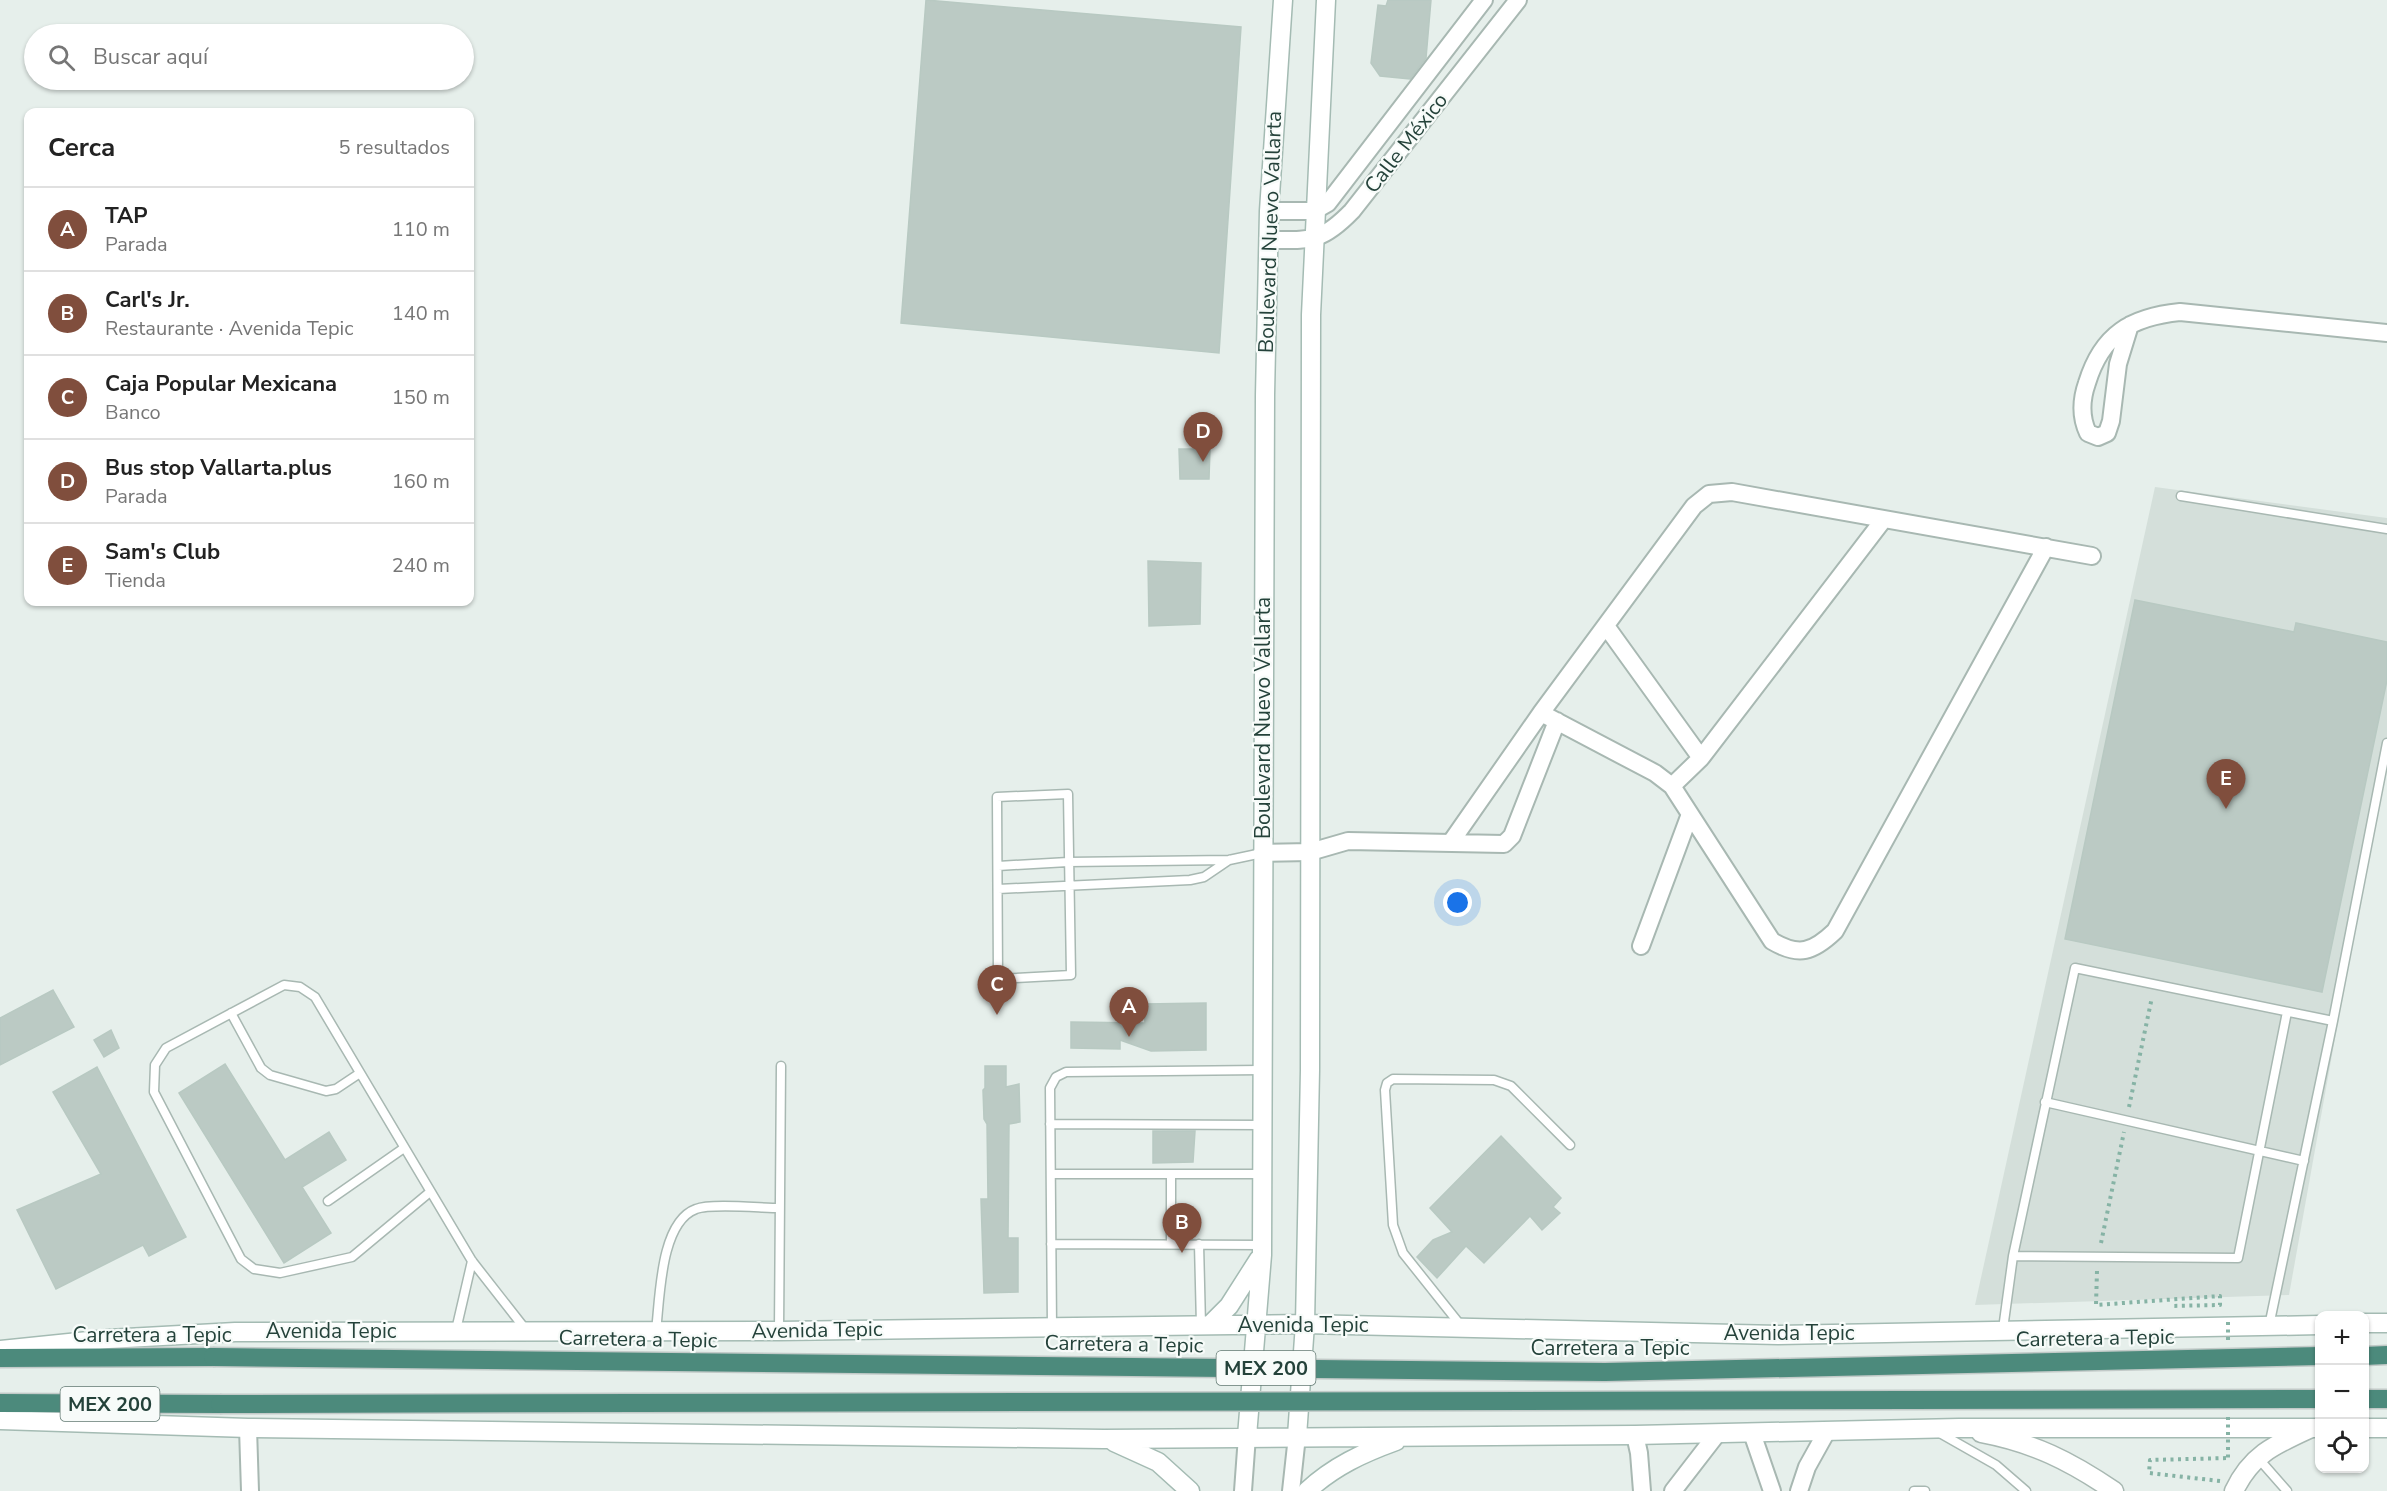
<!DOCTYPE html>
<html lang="es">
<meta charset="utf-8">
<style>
body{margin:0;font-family:"Nunito Sans",sans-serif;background:#f6f6f6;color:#222}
.controls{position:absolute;right:18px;bottom:18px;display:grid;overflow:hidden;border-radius:12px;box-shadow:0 2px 4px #0004}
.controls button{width:54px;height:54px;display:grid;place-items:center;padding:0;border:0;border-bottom:2px solid #e0e0e0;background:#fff;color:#222;font:30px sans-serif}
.you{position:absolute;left:1458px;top:903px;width:21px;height:21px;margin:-15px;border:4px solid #fff;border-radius:50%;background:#1a73e8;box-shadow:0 0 0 9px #1a73e833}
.badge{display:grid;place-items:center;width:39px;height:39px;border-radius:50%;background:#804e3d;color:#fff;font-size:20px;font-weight:700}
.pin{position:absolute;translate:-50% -50px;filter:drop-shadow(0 2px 3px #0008)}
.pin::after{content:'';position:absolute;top:32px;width:21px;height:18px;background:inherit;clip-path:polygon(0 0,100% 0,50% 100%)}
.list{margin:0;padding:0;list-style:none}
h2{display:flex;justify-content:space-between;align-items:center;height:78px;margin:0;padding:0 24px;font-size:26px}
h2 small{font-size:20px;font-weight:400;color:#767676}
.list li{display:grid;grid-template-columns:39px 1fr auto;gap:18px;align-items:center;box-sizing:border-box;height:84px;padding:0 24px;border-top:2px solid #e0e0e0}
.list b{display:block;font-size:22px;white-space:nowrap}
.list p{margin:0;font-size:20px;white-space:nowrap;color:#767676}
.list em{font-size:20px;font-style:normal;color:#767676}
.icon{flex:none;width:33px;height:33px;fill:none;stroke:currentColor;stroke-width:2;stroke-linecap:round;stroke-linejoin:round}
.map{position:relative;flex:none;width:2387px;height:1491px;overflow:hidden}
.search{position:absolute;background:#fff;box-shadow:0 2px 4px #0004;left:24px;top:24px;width:450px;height:66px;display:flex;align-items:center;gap:15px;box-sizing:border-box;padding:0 21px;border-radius:33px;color:#767676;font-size:22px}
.panel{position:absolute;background:#fff;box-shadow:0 2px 4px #0004;left:24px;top:108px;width:450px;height:498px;border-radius:12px}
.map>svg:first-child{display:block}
.built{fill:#d4dfda}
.building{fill:#bbcac4;stroke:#b8c9c2;stroke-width:1.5}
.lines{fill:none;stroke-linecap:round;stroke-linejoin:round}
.service-casing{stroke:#a8b8b2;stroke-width:11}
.minor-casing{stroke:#a8b8b2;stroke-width:20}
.tertiary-casing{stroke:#a8b8b2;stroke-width:21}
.secondary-casing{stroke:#a4bbb3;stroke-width:21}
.trunk-casing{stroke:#c2cac8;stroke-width:21}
.path{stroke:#86b3a5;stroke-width:4;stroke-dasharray:3 4.5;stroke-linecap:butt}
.service{stroke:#fff;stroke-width:8}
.minor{stroke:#fff;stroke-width:16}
.tertiary{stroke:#fff;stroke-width:18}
.secondary{stroke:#fff;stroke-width:18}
.trunk{stroke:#4c8a7c;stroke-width:18}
.trunk-bridge-casing{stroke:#c2cac8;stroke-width:21;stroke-linecap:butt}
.path-bridge{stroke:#86b3a5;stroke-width:4;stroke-dasharray:3 4.5;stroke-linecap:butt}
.trunk-bridge{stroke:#4c8a7c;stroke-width:18}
.labels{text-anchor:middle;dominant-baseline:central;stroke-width:4.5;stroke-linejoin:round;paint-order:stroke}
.shield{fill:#f7fbf9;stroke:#637a73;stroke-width:1.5}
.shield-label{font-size:20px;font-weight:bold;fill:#24423a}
.street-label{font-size:21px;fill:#24423a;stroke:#f7fbf9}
</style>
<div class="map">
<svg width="2387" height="1491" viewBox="0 0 2387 1491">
<rect width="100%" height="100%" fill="#e6efeb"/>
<!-- built -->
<path class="built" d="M2155,487L2387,518V748L2289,1295L1975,1305Z"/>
<!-- building -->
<path class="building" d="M926,0L1241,27L1219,353L901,323Z
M1388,0H1431L1426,58L1410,79L1380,76L1371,63L1378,5L1386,6Z
M1179,449H1210L1209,479H1180Z
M1148,561L1201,563L1200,624L1149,626Z
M2135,600L2294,632L2296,623L2387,642V680L2322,992L2065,939Z
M53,990L74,1027L0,1065V1018Z
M1206,1003V1050L1151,1051L1120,1040V1049L1071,1048V1022L1145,1023L1144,1004Z
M111,1030L119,1048L104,1057L94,1040Z
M225,1064L285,1160L329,1132L346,1160L302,1187L331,1233L284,1263L179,1093Z
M985,1066H1006V1087L1019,1084L1020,1122L1009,1124L1008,1238H1018V1292L984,1293L981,1199H988L987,1124L984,1119L983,1090L985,1088Z
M97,1067L186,1237L149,1256L143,1245L56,1289L17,1210L101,1174L53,1092Z
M1153,1131H1195L1193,1162L1153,1163Z
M1501,1136L1561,1198L1553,1207L1560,1213L1542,1230L1530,1216L1484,1263L1466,1246L1437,1278L1417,1257L1433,1240L1452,1232L1430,1208Z"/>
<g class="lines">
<defs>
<path id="service" d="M2181,496L2387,529
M1068,794L1071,975L998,979L997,797Z
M998,866L1068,862L1229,860L1262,853
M998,889L1190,880L1204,877L1229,860
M231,1013L261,1068L270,1075L326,1091L336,1089L360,1073
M2045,1102L2304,1161
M1050,1124L1262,1125
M1051,1174H1262
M430,1192L352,1257L280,1273L254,1269L241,1259L154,1092L155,1065L166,1048L284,985L300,987L315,997L472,1261L526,1330
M328,1201L404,1148
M1051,1244L1262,1245
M1171,1244V1174
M1199,1244L1201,1325
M2013,1256L2238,1258L2287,1012
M2269,1326L2333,1021L2387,743
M1052,1327L1050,1088L1056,1077L1066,1072L1262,1070
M1462,1327L1403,1253L1393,1225L1385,1090L1387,1083L1393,1079L1494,1080L1511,1086L1570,1145
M2003,1329L2013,1256L2075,968L2333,1021
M456,1330L472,1261
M656,1331C660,1298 660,1222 696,1209C711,1203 761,1208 779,1208
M779,1331L781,1066
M1938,1432L1996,1465L2026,1491
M2258,1458L2287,1491
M1914,1491H1925"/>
<path id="minor" d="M1269,211H1314L1328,203L1484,0
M1268,240C1310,240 1321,243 1352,211L1518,0
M2130,325L2118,364L2111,421L2107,433L2098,437L2088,433C2080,416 2081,400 2087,383C2102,334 2131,317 2180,312L2387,333
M1606,626L1701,758
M1541,713L1655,773L1672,786L1772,941C1799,957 1813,952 1835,931L2046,547
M1672,786L1701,758L1884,519
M1451,842L1541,713L1694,506L1709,494L1732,492L2092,556
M1262,853L1310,852L1348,841L1504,844L1512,836L1557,721
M1641,946L1690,814
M248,1428L250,1491
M1752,1433L1772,1491
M1635,1435L1639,1453L1642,1491
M1243,1491L1247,1436
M1291,1491L1297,1436
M1673,1491L1717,1434
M1799,1491L1807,1467L1827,1431"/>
<path id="tertiary" d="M1981,1433C2034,1443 2070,1461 2114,1491
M2234,1491C2251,1455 2274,1445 2309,1429"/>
<path id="secondary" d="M2364,1323H2387
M1210,1325L1229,1306L1259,1259
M0,1350L108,1339L235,1332L779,1331L1305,1324L1778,1335L2320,1325
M0,1420L248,1428L1104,1439L1635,1435L1959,1428H2320
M2364,1428H2387
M1247,1436L1262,1255L1265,395L1269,211L1283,0
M1297,1436L1305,1324L1310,1070L1311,315L1326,0
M1114,1442L1158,1462L1190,1491
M1307,1491C1334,1466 1363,1453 1396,1441"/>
<path id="trunk" d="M2364,1356L2387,1355
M0,1358L213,1357
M2364,1399H2387
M0,1403L220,1404"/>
</defs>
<!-- service casing -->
<use href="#service" class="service-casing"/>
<!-- minor casing -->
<use href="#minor" class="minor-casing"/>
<!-- tertiary casing -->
<use href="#tertiary" class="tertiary-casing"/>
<!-- secondary casing -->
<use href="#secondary" class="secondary-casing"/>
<!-- trunk casing -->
<use href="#trunk" class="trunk-casing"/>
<!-- path -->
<path class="path" d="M2129,1107L2152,997
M2101,1243L2124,1132
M2097,1271L2096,1305L2220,1296V1305L2170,1306
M2220,1481L2149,1473L2150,1460L2228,1458"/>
<!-- service -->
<use href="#service" class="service"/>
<!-- minor -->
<use href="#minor" class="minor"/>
<!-- tertiary -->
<use href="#tertiary" class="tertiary"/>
<!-- secondary -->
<use href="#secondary" class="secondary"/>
<!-- trunk -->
<use href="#trunk" class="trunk"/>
<defs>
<path id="trunk-bridge" d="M213,1357L1605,1372L2320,1356
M220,1404L2320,1399"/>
</defs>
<!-- trunk-bridge casing -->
<use href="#trunk-bridge" class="trunk-bridge-casing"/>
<!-- path-bridge -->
<path class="path-bridge" d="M2228,1340V1320
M2228,1417V1458"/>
<!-- trunk-bridge -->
<use href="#trunk-bridge" class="trunk-bridge"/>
</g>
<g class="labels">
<!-- shield labels -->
<g class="shield">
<rect x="1216.5" y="1351" width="99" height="34" rx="4.5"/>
<rect x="60.5" y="1387" width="99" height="34" rx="4.5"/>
</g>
<g class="shield-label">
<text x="1266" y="1368">MEX 200</text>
<text x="110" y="1404">MEX 200</text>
</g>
<!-- street labels -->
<g class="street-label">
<text transform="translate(1406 143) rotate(-52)">Calle México</text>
<text transform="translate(1270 232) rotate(-88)">Boulevard Nuevo Vallarta</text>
<text transform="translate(1263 718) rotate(-90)">Boulevard Nuevo Vallarta</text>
<text x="1303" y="1325">Avenida Tepic</text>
<text transform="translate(817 1330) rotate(-1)">Avenida Tepic</text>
<text x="331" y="1331">Avenida Tepic</text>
<text x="1789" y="1333">Avenida Tepic</text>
<text x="152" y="1335">Carretera a Tepic</text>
<text transform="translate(2095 1338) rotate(-1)">Carretera a Tepic</text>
<text transform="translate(638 1339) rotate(1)">Carretera a Tepic</text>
<text transform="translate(1124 1344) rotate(1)">Carretera a Tepic</text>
<text x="1610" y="1348">Carretera a Tepic</text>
</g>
</g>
</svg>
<div class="controls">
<button>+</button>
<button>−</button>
<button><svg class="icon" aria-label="locate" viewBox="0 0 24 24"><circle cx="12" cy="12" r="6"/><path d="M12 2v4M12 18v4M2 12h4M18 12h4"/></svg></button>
</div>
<div class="you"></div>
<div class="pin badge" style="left:1129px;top:1037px">A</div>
<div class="pin badge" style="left:1182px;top:1253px">B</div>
<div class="pin badge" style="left:997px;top:1015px">C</div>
<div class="pin badge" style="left:1203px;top:462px">D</div>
<div class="pin badge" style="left:2226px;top:809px">E</div>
<div class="search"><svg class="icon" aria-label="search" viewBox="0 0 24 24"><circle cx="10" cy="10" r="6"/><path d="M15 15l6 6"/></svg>Buscar aquí</div>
<section class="panel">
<h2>Cerca<small>5 resultados</small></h2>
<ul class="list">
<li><span class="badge">A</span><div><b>TAP</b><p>Parada</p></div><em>110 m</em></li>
<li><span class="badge">B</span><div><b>Carl's Jr.</b><p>Restaurante · Avenida Tepic</p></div><em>140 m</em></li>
<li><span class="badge">C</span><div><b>Caja Popular Mexicana</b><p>Banco</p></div><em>150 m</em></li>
<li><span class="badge">D</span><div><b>Bus stop Vallarta.plus</b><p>Parada</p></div><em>160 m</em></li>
<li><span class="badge">E</span><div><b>Sam's Club</b><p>Tienda</p></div><em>240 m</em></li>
</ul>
</section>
</div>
